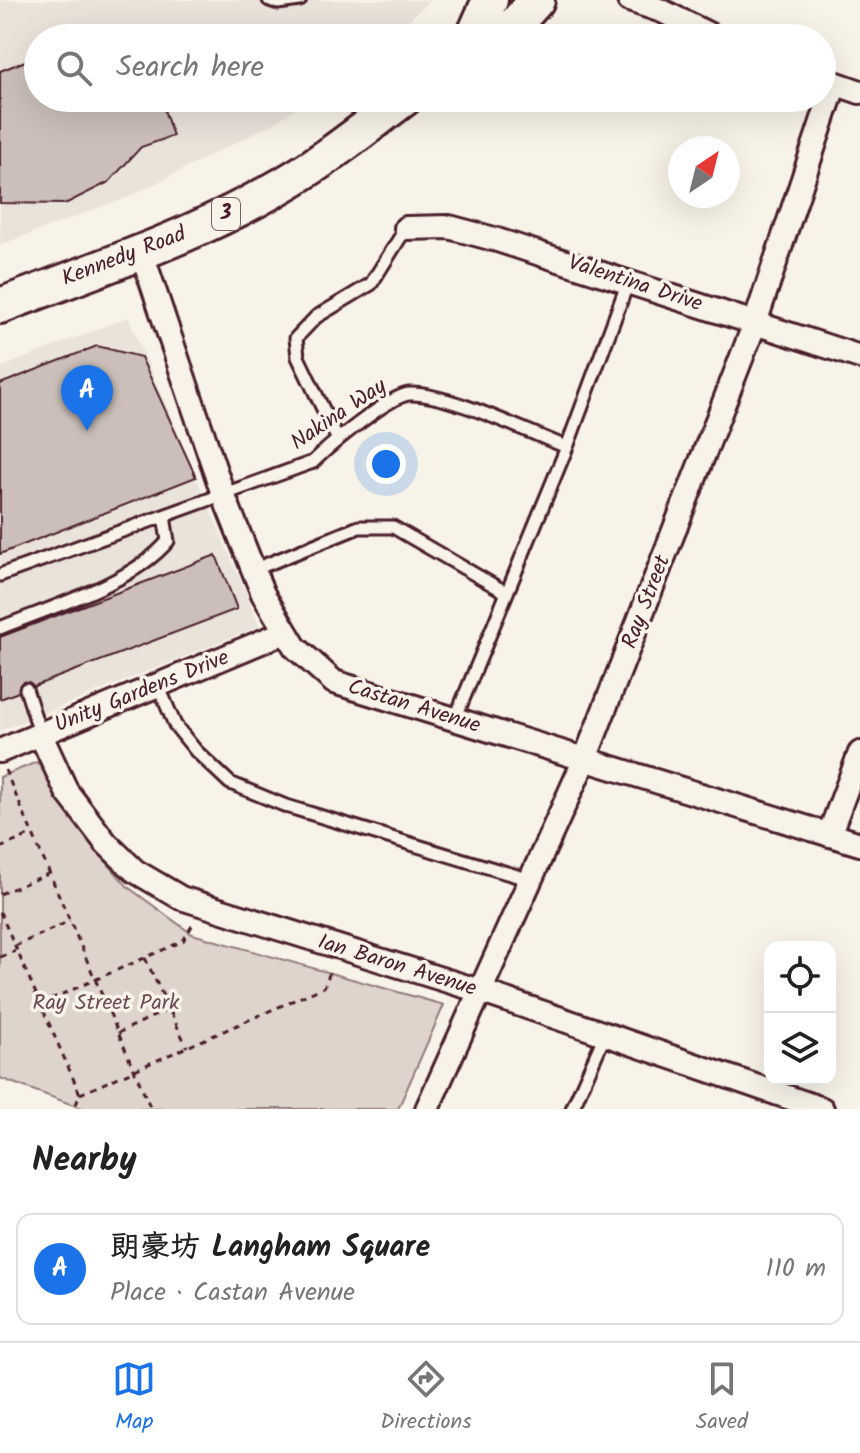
<!DOCTYPE html>
<meta charset="utf-8">
<style>
body{margin:0;font-family:Kalam,"LXGW WenKai TC",sans-serif;background:#f6f6f6;color:#222}
.controls{position:absolute;right:24px;bottom:24px;display:grid;overflow:hidden;border-radius:16px;box-shadow:0 8px 32px #0002}
.controls button{width:72px;height:72px;display:grid;place-items:center;padding:0;border:0;border-bottom:2px solid #e0e0e0;background:#fff;color:#222;font:40px sans-serif}
.compass{position:absolute;left:668px;top:136px;width:72px;height:72px;border-radius:50%;background:#fff;box-shadow:0 8px 32px #0002;rotate:35deg}
.you{position:absolute;left:386px;top:464px;width:28px;height:28px;margin:-20px;border:6px solid #fff;border-radius:50%;background:#1a73e8;box-shadow:0 0 0 12px #1a73e833}
.badge{display:grid;place-items:center;width:52px;height:52px;border-radius:50%;background:#1a73e8;color:#fff;font-size:26px;font-weight:700}
.pin{position:absolute;translate:-50% -66px;filter:drop-shadow(0 2px 4px #0008)}
.pin::after{content:'';position:absolute;top:42px;width:28px;height:24px;background:inherit;clip-path:polygon(0 0,100% 0,50% 100%)}
.list{margin:0;padding:0;list-style:none}
h2{display:flex;justify-content:space-between;align-items:center;height:104px;margin:0;padding:0 32px;font-size:34px}
h2 small{font-size:26px;font-weight:400;color:#767676}
.list li{display:grid;grid-template-columns:52px 1fr auto;gap:24px;align-items:center;box-sizing:border-box;height:112px;margin:0 16px 16px;padding:0 16px;border:2px solid #e0e0e0;border-radius:16px}
.list b{display:block;font-size:30px;white-space:nowrap}
.list p{margin:0;font-size:26px;white-space:nowrap;color:#767676}
.list em{font-size:26px;font-style:normal;color:#767676}
.icon{flex:none;width:44px;height:44px;fill:none;stroke:currentColor;stroke-width:2;stroke-linecap:round;stroke-linejoin:round}
.map{position:relative;flex:none;width:860px;height:1109px;overflow:hidden}
.search{position:absolute;background:#fff;box-shadow:0 8px 32px #0002;left:24px;right:24px;top:24px;height:88px;display:flex;align-items:center;gap:20px;box-sizing:border-box;padding:0 28px;border-radius:44px;color:#767676;font-size:30px}
.sheet{height:232px;background:#fff}
nav{display:flex;justify-content:space-around;align-items:center;box-sizing:border-box;height:112px;border-top:2px solid #e0e0e0;background:#fff;font-size:22px;color:#767676}
nav a{display:grid;justify-items:center;gap:4px}
nav .on{color:#1a73e8}
.map>svg:first-child{display:block}
.built{fill:#eae3da}
.green{fill:#ded4cc;stroke:#947a7c;stroke-width:2}
.building{fill:#ccbfb9;stroke:#4a1f2b;stroke-width:2}
.lines{fill:none;stroke-linecap:round;stroke-linejoin:round}
.service-casing{stroke:#4a1f2b;stroke-width:17}
.minor-casing{stroke:#4a1f2b;stroke-width:28}
.primary-casing{stroke:#4a1f2b;stroke-width:40}
.path{stroke:#4a1f2b;stroke-width:3;stroke-dasharray:6 6;stroke-linecap:butt}
.service{stroke:#f7f3e8;stroke-width:11}
.minor{stroke:#f7f3e8;stroke-width:22}
.primary{stroke:#f7f3e8;stroke-width:34}
.labels{text-anchor:middle;dominant-baseline:central;stroke-width:7;stroke-linejoin:round;paint-order:stroke}
.shield{fill:#f7f3e8;stroke:#7e5f64;stroke-width:2}
.shield-label{font-size:20px;font-weight:bold;fill:#4a1f2b}
.street-label{font-size:22px;fill:#4a1f2b;stroke:#f7f3e8}
.park-label{font-size:22px;fill:#6f4c53;stroke:#f7f3e8}
</style>
<div class="map">
<svg width="860" height="1109" viewBox="0 0 860 1109">
<rect width="100%" height="100%" fill="#f7f3e8"/>
<filter id="ink" filterUnits="userSpaceOnUse"><feTurbulence type="fractalNoise" baseFrequency=".0125" numOctaves="2"/><feDisplacementMap in="SourceGraphic" scale="16" xChannelSelector="R" yChannelSelector="G"/><feConvolveMatrix kernelMatrix="1 2 1 2 8 2 1 2 1" color-interpolation-filters="sRGB"/></filter>
<g filter="url(#ink)">
<!-- built -->
<path class="built" d="M0,0H431L389,38H38V98H310L276,122L131,196L0,245Z
M128,317L260,626L0,731V368Z"/>
<!-- green -->
<path class="green" d="M37,762L89,842L128,887L192,934L444,1005L398,1109H84L0,1078V777Z"/>
<!-- building -->
<path class="building" d="M115,26L121,38H84Z
M38,56V98H160L173,136L141,147L109,182L65,204L0,203V71Z
M97,346L141,357L196,477L0,554V384Z
M216,555L237,609L0,699V637Z"/>
<g class="lines">
<defs>
<path id="service" d="M269,0L278,3L300,0
M337,438L298,357L296,338L316,317L371,284L406,228
M253,570L359,527H393L507,593
M0,575L313,462C329,446 389,396 409,394C446,392 529,433 567,447
M0,628C51,607 133,583 168,541L164,516
M158,685L175,725L196,751L230,783L286,806L530,880
M26,689L40,733
M455,719L567,447L628,282
M572,1109L604,1037"/>
<path id="minor" d="M629,0L662,11L716,38
M823,79L860,92
M406,228L449,227L494,239L860,357
M141,251L223,494L263,594L295,647L334,682L860,844
M40,733L67,792L106,843L135,871L181,898L480,991L822,1109
M0,751L285,632
M829,835L860,753
M427,1109L585,759L755,323L835,83"/>
<path id="primary" d="M473,38L510,30L537,0
M473,38L490,0
M0,306C104,266 212,231 307,170C341,148 373,122 405,98"/>
</defs>
<!-- service casing -->
<use href="#service" class="service-casing"/>
<!-- minor casing -->
<use href="#minor" class="minor-casing"/>
<!-- primary casing -->
<use href="#primary" class="primary-casing"/>
<!-- path -->
<path class="path" d="M5,770L151,1109
M0,848L32,834
M0,894L48,874
M0,912L80,1094L75,1107
M15,946L70,921
M0,957L15,951
M145,958L187,1047
M40,1004L183,941L193,924
M118,1033L169,1009
M80,1094L324,987L332,967"/>
<!-- service -->
<use href="#service" class="service"/>
<!-- minor -->
<use href="#minor" class="minor"/>
<!-- primary -->
<use href="#primary" class="primary"/>
</g>
</g>
<g class="labels">
<!-- shield labels -->
<rect class="shield" x="212" y="198" width="28" height="32" rx="6"/>
<g class="shield-label">
<text x="226" y="214">3</text>
</g>
<!-- street labels -->
<g class="street-label">
<text transform="translate(124 257) rotate(-21)">Kennedy Road</text>
<text transform="translate(635 284) rotate(18)">Valentina Drive</text>
<text transform="translate(339 415) rotate(-34)">Nakina Way</text>
<text transform="translate(647 602) rotate(-69)">Ray Street</text>
<text transform="translate(142 692) rotate(-22)">Unity Gardens Drive</text>
<text transform="translate(414 707) rotate(17)">Castan Avenue</text>
<text transform="translate(397 966) rotate(17)">Ian Baron Avenue</text>
</g>
<!-- park labels -->
<g class="park-label">
<text x="106" y="1003">Ray Street Park</text>
</g>
</g>
</svg>
<div class="controls">
<button><svg class="icon" aria-label="locate" viewBox="0 0 24 24"><circle cx="12" cy="12" r="6"/><path d="M12 2v4M12 18v4M2 12h4M18 12h4"/></svg></button>
<button><svg class="icon" aria-label="layers" viewBox="0 0 24 24"><path d="M12 4l9 5-9 5-9-5zM3 14l9 5 9-5"/></svg></button>
</div>
<svg class="compass" viewBox="-18 -18 36 36"><path d="M0-13l5 13h-10z" fill="#e53935"/><path d="M0 13l5-13h-10z" fill="#767676"/></svg>
<div class="you"></div>
<div class="pin badge" style="left:87px;top:431px">A</div>
<div class="search"><svg class="icon" aria-label="search" viewBox="0 0 24 24"><circle cx="10" cy="10" r="6"/><path d="M15 15l6 6"/></svg>Search here</div>
</div>
<section class="sheet">
<h2>Nearby<small></small></h2>
<ul class="list">
<li><span class="badge">A</span><div><b>朗豪坊 Langham Square</b><p>Place · Castan Avenue</p></div><em>110 m</em></li>
</ul>
</section>
<nav>
<a class="on"><svg class="icon" aria-label="map" viewBox="0 0 24 24"><path d="M3 6l6-2 6 2 6-2v14l-6 2-6-2-6 2zM9 4v14M15 6v14"/></svg>Map</a>
<a><svg class="icon" aria-label="directions" viewBox="0 0 24 24"><path d="M12 3l9 9-9 9-9-9zM9 14v-3h6M13 9l2 2-2 2"/></svg>Directions</a>
<a><svg class="icon" aria-label="saved" viewBox="0 0 24 24"><path d="M7 4h10v16l-5-4-5 4z"/></svg>Saved</a>
</nav>
